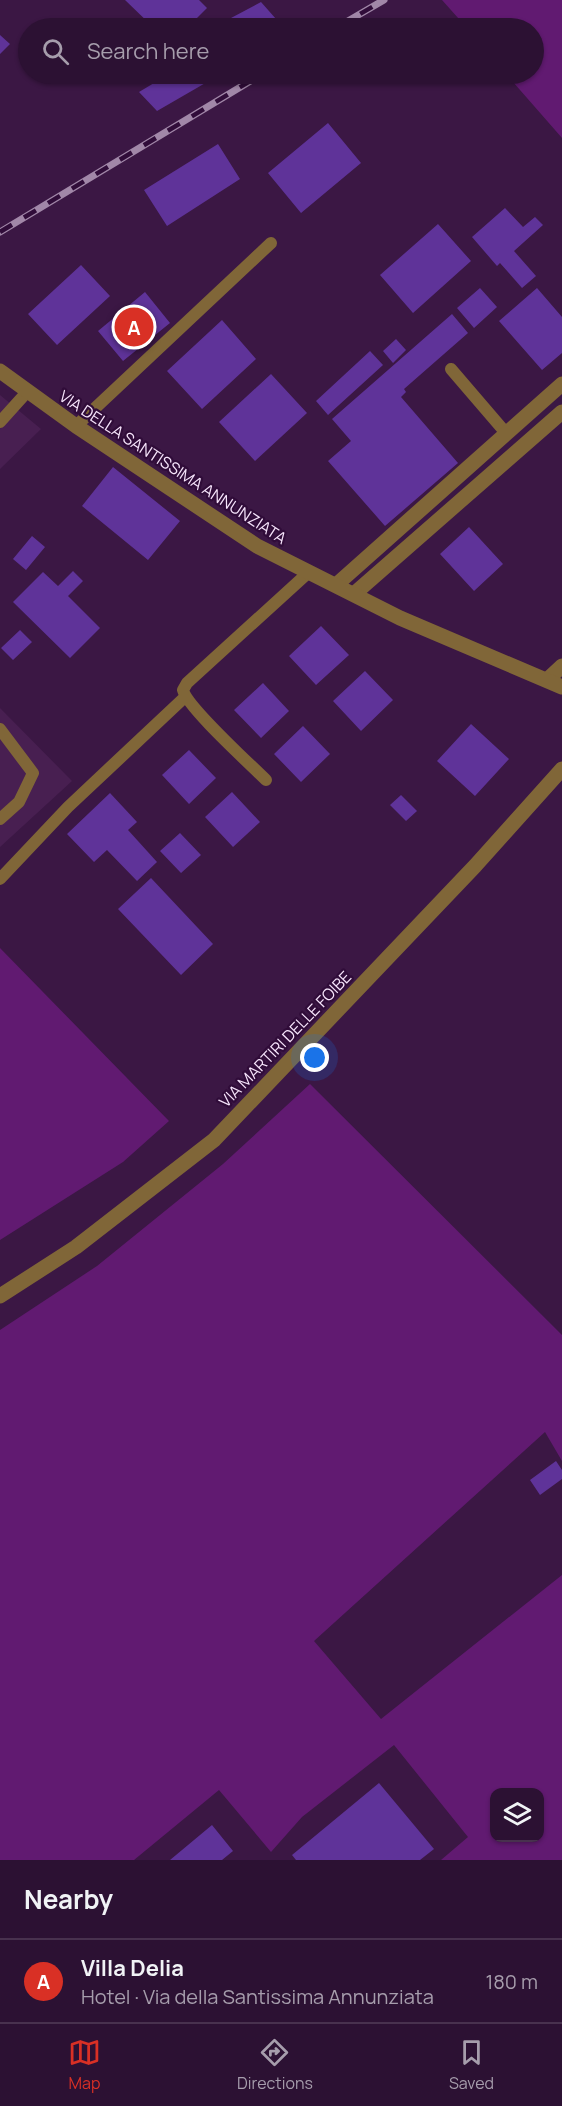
<!DOCTYPE html>
<meta charset="utf-8">
<style>
body{margin:0;font-family:Manrope,sans-serif;background:#381f3f;color:#f1f3f6}
.controls{position:absolute;right:18px;bottom:18px;display:grid;overflow:hidden;border-radius:12px;box-shadow:0 2px 4px #0004}
.controls button{width:54px;height:54px;display:grid;place-items:center;padding:0;border:0;border-bottom:2px solid #48314e;background:#2c1133;color:#f1f3f6;font:30px sans-serif}
.you{position:absolute;left:315px;top:1058px;width:21px;height:21px;margin:-15px;border:4px solid #fff;border-radius:50%;background:#1a73e8;box-shadow:0 0 0 9px #1a73e833}
.badge{display:grid;place-items:center;width:39px;height:39px;border-radius:50%;background:#d93025;color:#fff;font-size:20px;font-weight:700}
.pin{position:absolute;translate:-50% -50%;border:3px solid #fff;box-shadow:0 2px 6px #0006}
.list{margin:0;padding:0;list-style:none}
h2{display:flex;justify-content:space-between;align-items:center;height:78px;margin:0;padding:0 24px;font-size:26px}
h2 small{font-size:20px;font-weight:400;color:#a69dac}
.list li{display:grid;grid-template-columns:39px 1fr auto;gap:18px;align-items:center;box-sizing:border-box;height:84px;padding:0 24px;border-top:2px solid #48314e}
.list b{display:block;font-size:22px;white-space:nowrap}
.list p{margin:0;font-size:20px;white-space:nowrap;color:#a69dac}
.list em{font-size:20px;font-style:normal;color:#a69dac}
.icon{flex:none;width:33px;height:33px;fill:none;stroke:currentColor;stroke-width:2;stroke-linecap:round;stroke-linejoin:round}
.map{position:relative;flex:none;width:562px;height:1860px;overflow:hidden}
.search{position:absolute;background:#2c1133;box-shadow:0 2px 4px #0004;left:18px;right:18px;top:18px;height:66px;display:flex;align-items:center;gap:15px;box-sizing:border-box;padding:0 21px;border-radius:33px;color:#a69dac;font-size:22px}
.sheet{height:162px;background:#2c1133}
nav{display:flex;justify-content:space-around;align-items:center;box-sizing:border-box;height:84px;border-top:2px solid #48314e;background:#2c1133;font-size:16px;color:#a69dac}
nav a{display:grid;justify-items:center;gap:3px}
nav .on{color:#d93025}
.map>svg:first-child{display:block}
.built{fill:#481f51}
.green{fill:#611a71;fill-rule:evenodd}
.building{fill:#5f3399}
.lines{fill:none;stroke-linecap:round;stroke-linejoin:round}
.service{stroke:#806638;stroke-width:12}
.minor{stroke:#806638;stroke-width:15}
.tertiary{stroke:#806638;stroke-width:15}
.rail-casing{stroke:#a187a8;stroke-width:7}
.rail{stroke:#300c39;stroke-width:4.5;stroke-dasharray:14;stroke-linecap:butt}
.labels{text-anchor:middle;dominant-baseline:central;stroke-width:4.5;stroke-linejoin:round;paint-order:stroke}
.street-label{font-size:16px;fill:#f7e5fc;stroke:#300c39}
</style>
<div class="map">
<svg width="562" height="1860" viewBox="0 0 562 1860">
<rect width="100%" height="100%" fill="#3b1744"/>
<!-- built -->
<path class="built" d="M0,395L41,429L0,469Z
M0,708L72,781L0,847Z"/>
<!-- green -->
<path class="green" d="M442,0H562V138L506,74H534V28H467Z
M0,948L169,1121L123,1162L0,1240Z
M310,1084L562,1335V1461L545,1432L314,1641L381,1719L562,1575V1860H441L468,1837L394,1745L302,1817L271,1852L219,1790L134,1860H0V1330L97,1266L223,1164ZM494,1792H540V1838H494Z"/>
<!-- building -->
<path class="building" d="M125,0H199L207,8L187,28H154Z
M261,2L284,28H238L231,18Z
M0,35L10,44L0,54Z
M169,74H221L157,111L139,92Z
M328,123L361,163L301,213L268,173Z
M218,144L240,179L167,226L144,190Z
M505,208L523,227L535,217L543,225L514,251L536,276L522,288L500,263L497,266L472,237Z
M438,224L471,261L413,313L380,275Z
M81,265L110,296L57,345L28,314Z
M480,288L497,307L474,328L457,308Z
M537,288L562,317V353L542,370L499,321Z
M145,292L170,323L123,361L98,331Z
M452,314L468,333L404,389L406,392L401,397L458,463L385,526L328,461L351,441L332,419Z
M222,320L256,359L202,409L167,371Z
M396,339L406,350L393,363L383,351Z
M370,351L383,365L328,415L316,401Z
M271,374L307,413L255,461L219,422Z
M113,467L180,521L148,560L82,506Z
M469,527L503,564L474,591L440,554Z
M32,536L45,547L26,570L13,559Z
M73,571L83,581L68,596L100,628L70,658L13,602L43,572L58,586Z
M321,626L349,655L316,685L289,656Z
M20,630L32,642L13,660L1,648Z
M365,671L393,700L361,731L333,701Z
M263,683L289,711L261,738L234,710Z
M471,724L509,759L475,796L437,761Z
M303,726L330,754L301,782L274,754Z
M189,750L216,778L189,804L162,775Z
M232,792L260,822L233,847L205,817Z
M110,793L137,822L128,830L157,862L137,881L107,850L94,862L67,834Z
M401,795L417,811L406,821L390,805Z
M180,833L201,855L181,873L160,851Z
M151,878L213,944L181,975L118,909Z
M556,1461L562,1470V1479L540,1495L530,1480Z
M379,1783L434,1849L420,1860H296L292,1855Z
M212,1825L233,1851L222,1860H170Z"/>
<g class="lines">
<!-- service -->
<path class="service" d="M451,369L506,433
M0,422L27,392
M76,426L271,243
M0,729L33,773L19,802L0,819
M266,780C250,764 187,707 183,690L187,683L309,572
M0,879L68,807L185,697"/>
<!-- minor -->
<path class="minor" d="M336,585L562,384
M354,594L562,412
M547,680L562,666"/>
<!-- tertiary -->
<path class="tertiary" d="M0,371L76,426L257,546L400,618L562,687
M0,1296L76,1247L214,1140L475,866L562,769"/>
<defs>
<path id="rail" d="M336,28L384,0
M0,232L262,74"/>
</defs>
<!-- rail casing -->
<use href="#rail" class="rail-casing"/>
<!-- rail -->
<use href="#rail" class="rail"/>
</g>
<g class="labels">
<!-- street labels -->
<g class="street-label">
<text transform="translate(173 467) rotate(33)">VIA DELLA SANTISSIMA ANNUNZIATA</text>
<text transform="translate(285 1039) rotate(-46)">VIA MARTIRI DELLE FOIBE</text>
</g>
</g>
</svg>
<div class="controls">
<button><svg class="icon" aria-label="layers" viewBox="0 0 24 24"><path d="M12 4l9 5-9 5-9-5zM3 14l9 5 9-5"/></svg></button>
</div>
<div class="you"></div>
<div class="pin badge" style="left:134px;top:327px">A</div>
<div class="search"><svg class="icon" aria-label="search" viewBox="0 0 24 24"><circle cx="10" cy="10" r="6"/><path d="M15 15l6 6"/></svg>Search here</div>
</div>
<section class="sheet">
<h2>Nearby<small></small></h2>
<ul class="list">
<li><span class="badge">A</span><div><b>Villa Delia</b><p>Hotel · Via della Santissima Annunziata</p></div><em>180 m</em></li>
</ul>
</section>
<nav>
<a class="on"><svg class="icon" aria-label="map" viewBox="0 0 24 24"><path d="M3 6l6-2 6 2 6-2v14l-6 2-6-2-6 2zM9 4v14M15 6v14"/></svg>Map</a>
<a><svg class="icon" aria-label="directions" viewBox="0 0 24 24"><path d="M12 3l9 9-9 9-9-9zM9 14v-3h6M13 9l2 2-2 2"/></svg>Directions</a>
<a><svg class="icon" aria-label="saved" viewBox="0 0 24 24"><path d="M7 4h10v16l-5-4-5 4z"/></svg>Saved</a>
</nav>
